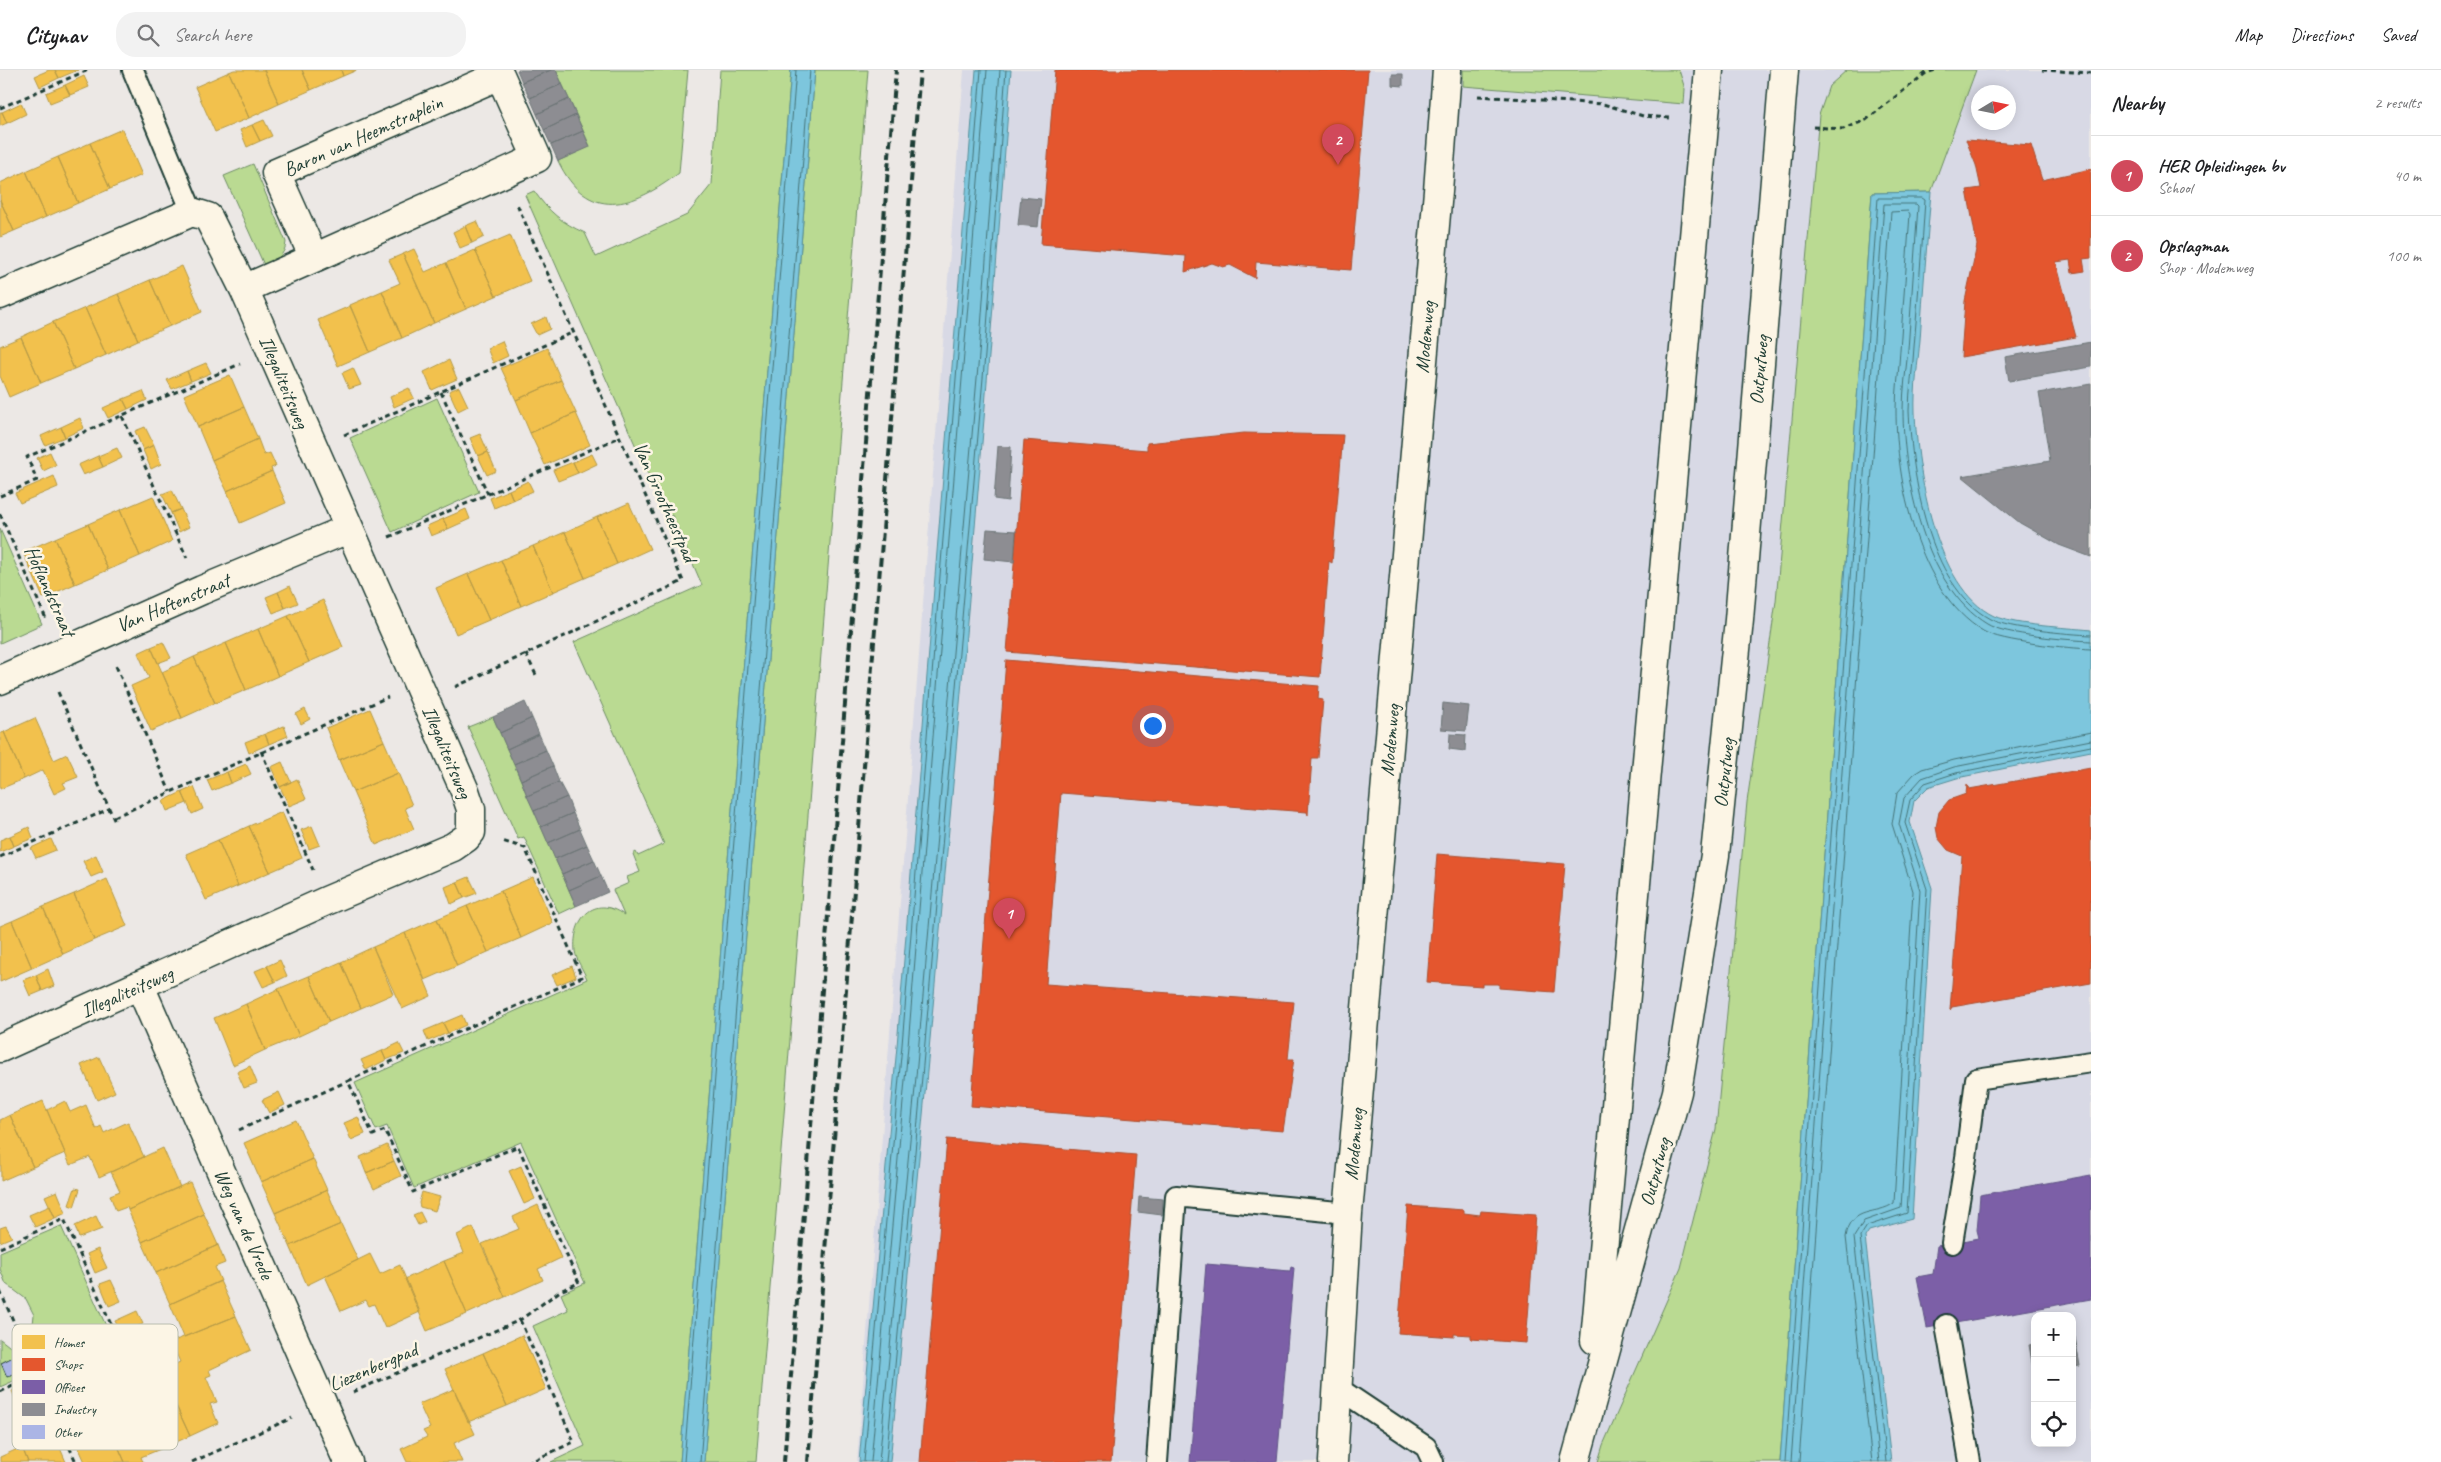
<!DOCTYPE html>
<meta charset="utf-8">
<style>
body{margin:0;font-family:Caveat,sans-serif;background:#f2f2f2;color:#202124}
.controls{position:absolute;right:15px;bottom:15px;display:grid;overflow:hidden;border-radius:10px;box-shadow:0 2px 12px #0003}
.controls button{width:45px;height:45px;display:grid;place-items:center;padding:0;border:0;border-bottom:1px solid #e0e0e0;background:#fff;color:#202124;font:25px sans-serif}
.compass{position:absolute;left:1971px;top:15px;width:45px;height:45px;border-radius:50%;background:#fff;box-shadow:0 2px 12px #0003;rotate:80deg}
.you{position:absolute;left:1152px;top:655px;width:18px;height:18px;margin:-12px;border:4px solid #fff;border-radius:50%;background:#1a73e8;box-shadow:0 0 0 8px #1a73e833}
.badge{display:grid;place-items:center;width:32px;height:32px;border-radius:50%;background:#d1495b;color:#fff;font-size:16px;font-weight:700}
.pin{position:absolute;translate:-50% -41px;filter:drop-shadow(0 1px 2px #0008)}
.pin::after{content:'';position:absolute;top:26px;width:18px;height:15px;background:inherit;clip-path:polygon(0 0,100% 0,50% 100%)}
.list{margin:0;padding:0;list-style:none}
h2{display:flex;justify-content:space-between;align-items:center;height:65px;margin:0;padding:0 20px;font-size:21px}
h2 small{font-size:16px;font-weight:400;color:#757577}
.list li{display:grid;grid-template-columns:32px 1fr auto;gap:15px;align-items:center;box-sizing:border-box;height:80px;padding:0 20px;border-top:1px solid #e0e0e0}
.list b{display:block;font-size:19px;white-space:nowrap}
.list p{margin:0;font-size:16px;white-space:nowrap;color:#757577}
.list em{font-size:16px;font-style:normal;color:#757577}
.icon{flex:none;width:28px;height:28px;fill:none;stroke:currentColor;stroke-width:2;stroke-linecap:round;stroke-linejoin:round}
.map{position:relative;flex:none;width:2091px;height:1392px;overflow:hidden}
header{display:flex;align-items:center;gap:30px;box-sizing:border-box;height:70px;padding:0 25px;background:#fff;border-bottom:1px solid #e0e0e0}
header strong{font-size:24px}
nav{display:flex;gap:28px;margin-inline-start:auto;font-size:18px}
.search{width:350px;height:45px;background:#f2f2f2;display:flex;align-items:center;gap:12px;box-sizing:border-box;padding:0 18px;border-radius:20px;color:#757577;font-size:19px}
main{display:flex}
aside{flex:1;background:#fff}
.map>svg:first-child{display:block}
.built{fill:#d8d9e5;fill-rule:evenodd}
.green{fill:#bada92;stroke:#6c8c63}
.water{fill:#7dc6dd;stroke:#578f99}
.homes{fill:#f2c14e;stroke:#b39946}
.shops{fill:#e4572e;stroke:#a94f30}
.offices{fill:#7b5ea7;stroke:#5f5484}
.industry{fill:#8d8d92;stroke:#6c7576}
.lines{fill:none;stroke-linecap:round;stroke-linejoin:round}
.shore{stroke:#457478;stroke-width:1}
.building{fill:#abb5e5;stroke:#1f3d34}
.service-casing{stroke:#1f3d34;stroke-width:24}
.minor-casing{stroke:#1f3d34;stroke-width:31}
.primary-casing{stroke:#1f3d34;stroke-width:31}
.path{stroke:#1f3d34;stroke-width:3;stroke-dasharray:5 4;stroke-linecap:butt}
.service{stroke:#fcf5e5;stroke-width:20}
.minor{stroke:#fcf5e5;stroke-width:28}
.primary{stroke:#fcf5e5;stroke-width:28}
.rail{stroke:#1f3d34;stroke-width:4;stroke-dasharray:8 4;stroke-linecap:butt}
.labels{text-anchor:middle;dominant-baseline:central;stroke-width:5;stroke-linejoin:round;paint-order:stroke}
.street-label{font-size:20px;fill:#1f3d34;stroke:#fcf5e5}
.key{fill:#fcf5e5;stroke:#babeb0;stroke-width:1}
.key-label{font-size:14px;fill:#1f3d34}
</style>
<header>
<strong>Citynav</strong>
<div class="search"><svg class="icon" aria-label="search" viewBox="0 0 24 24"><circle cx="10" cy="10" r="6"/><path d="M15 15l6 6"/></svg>Search here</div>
<nav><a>Map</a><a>Directions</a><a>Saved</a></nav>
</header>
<main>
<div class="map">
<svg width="2091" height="1392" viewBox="0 0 2091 1392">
<rect width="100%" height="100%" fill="#ece8e5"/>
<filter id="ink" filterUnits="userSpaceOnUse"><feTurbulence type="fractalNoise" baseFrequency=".02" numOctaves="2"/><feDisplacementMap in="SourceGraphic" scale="10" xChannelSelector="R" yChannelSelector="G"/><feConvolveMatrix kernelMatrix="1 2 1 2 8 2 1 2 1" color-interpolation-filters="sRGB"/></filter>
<g filter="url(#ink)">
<!-- built -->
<path class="built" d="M964,0H2091V1392H857ZM1978,22H2008V52H1978ZM2035,1246H2072V1373H2035Z"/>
<!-- green -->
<path class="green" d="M556,0H688L679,103C633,138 588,153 558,91L590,76Z
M720,0H791L680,1392H551L585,1376L533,1256L568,1240L561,1224L585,1213L521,1072L414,1118L387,1056L376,1060L355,1013L587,909C584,901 576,890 575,881C572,850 593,823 624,845L613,820L629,813L627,807L640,802L633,784L636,782L638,786L664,774L574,572L702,515L672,445L667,447L525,125L534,121C548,141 562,153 585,163L596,187L687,145L712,114Z
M815,0H868L756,1392H704Z
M1463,0H1679L1685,19L1684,34L1463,16Z
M1847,0H1976L1931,122L1872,123L1780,1392H1598L1603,1375L1681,1198L1716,1059L1747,732L1776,531L1819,45L1829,16Z
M253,94L286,172C285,187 275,190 264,195L224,106Z
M437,328L479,422L392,462L350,368Z
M0,459L42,554L0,573Z
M493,647L576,836L559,844L524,767L518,769L468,657Z
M61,1156L111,1267L42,1297L31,1272L34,1245L26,1229L6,1214L0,1199V1182Z
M0,1269L18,1283L27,1305L0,1317Z"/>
<!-- water -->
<path class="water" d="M791,0H815L704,1392H680Z
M976,0H1011C977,464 935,928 890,1392H859L897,976Z
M1931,122C1927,172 1923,221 1920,270C1918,293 1914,318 1915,342C1917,399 1935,518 1994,546C2017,556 2065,557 2091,560V681L1957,708L1928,717L1914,731L1910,752L1932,818L1912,1149L1869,1161L1865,1167L1891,1392H1780L1872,123Z"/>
<!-- homes -->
<path class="homes" d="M49,0H55L59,8L40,17L35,6Z
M55,0H78L59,8Z
M234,0H264L279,34L249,48L229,2Z
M264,0H302L311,20L279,34Z
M302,0H341L343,6L311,20Z
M341,0H357L343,6Z
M229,2L249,48L215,62L195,17Z
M84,6L89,17L70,25L65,15Z
M65,15L70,25L50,33L46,23Z
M21,33L26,44L7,53L2,42Z
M0,42H2L7,53L0,56Z
M264,50L272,66L260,71L252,55Z
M252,55L260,71L247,77L240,60Z
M122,59L142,105L110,119L90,73Z
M90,73L110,119L78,133L58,87Z
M58,87L78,133L46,147L26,101Z
M26,101L46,147L14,161L0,130V113Z
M0,130L14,161L0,167Z
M477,151L484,167L472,173L465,156Z
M465,156L472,173L460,178L453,162Z
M510,165L530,211L496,226L475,180Z
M414,179L425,202L446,193L466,239L434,253L403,184Z
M475,180L496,226L466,239L446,193Z
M403,184L434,253L402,268L382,221L400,213L389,190Z
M182,196L202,242L170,256L150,210Z
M150,210L170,256L138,270L118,224Z
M382,221L402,268L370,282L350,235Z
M118,224L138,270L106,285L85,238Z
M350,236L370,282L338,296L318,250Z
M85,238L106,285L74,299L53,252Z
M546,247L550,259L537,265L531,254Z
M53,252L74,299L41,313L21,267Z
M21,267L41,313L9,327L0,306V276Z
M502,271L508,286L493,293L487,278Z
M547,278L561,310L516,330L501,298Z
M449,290L457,309L432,320L424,302Z
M206,293L211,303L191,311L187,301Z
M353,298L361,315L349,319L342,303Z
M187,301L191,311L172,319L167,310Z
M230,305L244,337L198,357L184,325Z
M561,310L576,343L530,363L516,330Z
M459,317L468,336L458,341L449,321Z
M409,318L414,328L394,337L390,327Z
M143,321L147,330L128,339L123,329Z
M123,329L128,339L108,348L103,338Z
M244,337L258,369L212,390L198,357Z
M576,343L590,375L545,395L530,363Z
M80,348L84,358L65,367L61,357Z
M61,357L65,367L45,375L41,366Z
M145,357L154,375L143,380L135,361Z
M480,364L488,382L478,386L470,368Z
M258,369L264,385L270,383L276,396L271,398L272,401L227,421L212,390Z
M154,375L161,394L151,399L143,380Z
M117,378L122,388L103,397L98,386Z
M50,382L56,395L43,401L37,388Z
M488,382L496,401L487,405L478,386Z
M592,384L597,394L578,403L573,392Z
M98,386L103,397L83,405L78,395Z
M573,392L578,403L558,411L553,400Z
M272,401L286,433L240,453L227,421Z
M54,406L58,417L20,433L15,423Z
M528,411L533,421L513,430L509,420Z
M172,420L181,439L171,443L162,424Z
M509,420L513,430L494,438L490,428Z
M153,426L172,471L140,486L120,440Z
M629,433L650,479L617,494L597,447Z
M181,439L189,457L179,462L171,443Z
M466,439L470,449L448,459L443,449Z
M120,440L140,486L108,500L88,454Z
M597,447L617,494L585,508L565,462Z
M443,449L448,459L431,466L427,456Z
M88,454L108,500L75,514L55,468Z
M565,462L585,508L553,522L533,476Z
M55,468L75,514L43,528L23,482Z
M533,476L553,522L521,536L501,490Z
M501,490L521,536L489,550L468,504Z
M468,504L489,550L456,564L436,518Z
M290,516L298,533L285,538L278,522Z
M278,522L285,538L273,543L266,527Z
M323,530L343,577L309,592L288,546Z
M288,546L309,592L278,606L258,559Z
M258,559L278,606L246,620L226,573Z
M163,572L171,588L158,593L151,577Z
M226,573L246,620L215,633L194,587Z
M151,577L182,648L151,661L131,616L149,608L138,583Z
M194,587L215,633L182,648L162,602Z
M305,639L310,649L301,654L296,644Z
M370,639L384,671L339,690L326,658Z
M35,648L54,690L67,684L78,707L63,713L66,718L54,724L43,700L24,709L4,662Z
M284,656L288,666L269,674L265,664Z
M4,662L24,709L0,719V664Z
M265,664L269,674L249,683L245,672Z
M384,671L398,703L353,722L339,690Z
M282,692L291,712L280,717L271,697Z
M246,694L251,704L231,713L227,702Z
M227,702L231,713L212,721L207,710Z
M398,703L412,735L405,738L414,759L376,775L353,722Z
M297,709L306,729L289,736L280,717Z
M194,717L203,739L192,744L182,722Z
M182,722L187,733L167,741L163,731Z
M282,742L302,788L270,802L249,756Z
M249,756L270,802L238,816L218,770Z
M312,756L320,775L309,779L301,760Z
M29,757L33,768L14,776L10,766Z
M10,766L14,776L0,782V770Z
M51,769L56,780L36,788L31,778Z
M218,770L238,816L206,830L186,784Z
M96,785L103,802L91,807L83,791Z
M469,807L477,823L464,828L457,812Z
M533,807L553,853L521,868L501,821Z
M107,809L127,856L94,870L74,824Z
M457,812L464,828L451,834L445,817Z
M501,821L521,868L488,882L467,836Z
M74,824L94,870L63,884L43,837Z
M467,836L488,882L457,896L437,849Z
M43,837L63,884L32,898L12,851Z
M437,849L457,896L425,910L405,863Z
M12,851L32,898L0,912V856Z
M405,863L431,926L402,939L373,877Z
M373,877L393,924L361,938L341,892Z
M280,890L287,906L275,912L267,896Z
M341,892L361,938L329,952L309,906Z
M267,896L275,912L263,917L255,901Z
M572,896L576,907L557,915L552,905Z
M48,899L54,916L42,921L36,905Z
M36,905L42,921L30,926L23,910Z
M309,906L329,952L299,966L278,919Z
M278,919L299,966L265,980L246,934Z
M246,934L265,980L233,995L214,948Z
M462,945L466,955L448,963L443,953Z
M443,953L448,963L428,971L424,961Z
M399,973L404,983L386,990L382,981Z
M382,981L386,990L366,1000L361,990Z
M99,987L115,1022L97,1030L81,995Z
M250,996L257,1013L244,1018L237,1002Z
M279,1022L285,1035L269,1043L262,1030Z
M43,1031L65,1083L33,1097L10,1045Z
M65,1031L70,1042L86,1035L96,1059L101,1056L104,1063L128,1052L144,1087L99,1107L90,1087L70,1095L47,1040Z
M10,1045L33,1097L1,1111L0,1050Z
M358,1047L365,1064L351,1070L344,1053Z
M296,1050L313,1089L261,1112L244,1073Z
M387,1075L394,1091L366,1103L360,1087Z
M163,1078L180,1117L128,1140L127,1137L116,1141L110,1125L120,1121L111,1102Z
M313,1089L327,1120L275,1143L261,1112Z
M394,1091L401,1106L374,1119L366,1103Z
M521,1096L535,1129L524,1134L509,1101Z
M190,1112L204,1144L142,1172L128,1140Z
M75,1118L80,1119L74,1137L69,1135Z
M327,1120L341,1154L290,1176L275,1143Z
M57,1121L66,1143L55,1148L45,1126Z
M422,1122L440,1127L435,1141L420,1137L419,1133Z
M538,1135L561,1188L538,1199L543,1210L505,1227L482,1174L519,1159L513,1147Z
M50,1136L55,1148L35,1157L29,1145Z
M420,1142L425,1152L418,1155L413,1145Z
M204,1144L218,1175L156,1203L142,1172Z
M96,1146L102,1159L79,1168L75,1156Z
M341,1154L358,1190L307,1215L290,1176Z
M6,1156L12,1167L0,1172V1158Z
M473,1157L505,1227L467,1244L444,1191L464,1183L457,1165Z
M218,1175L225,1193L215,1197L221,1211L170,1234L156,1203Z
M98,1179L107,1198L95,1203L87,1184Z
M370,1184L380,1204L400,1195L420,1242L385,1258L374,1234L369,1236L366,1230L341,1241L325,1206Z
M444,1191L467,1244L427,1261L405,1209Z
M111,1210L121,1231L109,1236L100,1214Z
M220,1211L236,1246L184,1267L170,1234Z
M137,1241L143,1254L121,1263L115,1251Z
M236,1246L251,1280L209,1300L211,1305L206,1307L217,1332L210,1334L218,1353L190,1366L160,1301L180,1292L171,1272Z
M522,1265L546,1319L507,1336L483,1283Z
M483,1283L507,1336L468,1352L445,1299Z
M31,1312L37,1324L17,1333L12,1321Z
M166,1314L190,1366L158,1380L135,1328Z
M454,1319L475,1364L454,1373L462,1392H407L401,1379L427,1367L423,1361L430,1358L419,1334Z
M135,1328L158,1380L141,1387L143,1392H125L103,1342Z
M103,1342L125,1392H85L69,1356Z
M54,1364L66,1392H28L22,1377Z
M22,1377L28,1392H0V1387Z"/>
<!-- shops -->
<path class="shops" d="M1055,0H1368L1351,200L1256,192L1255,208L1230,195L1223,197L1212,193L1185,202L1186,186L1041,174Z
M1966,70L2031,75L2042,110L2091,99V188L2083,189L2085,201L2072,203L2070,190L2056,192L2076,267L1961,287L1965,231L1977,175L1967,120L1981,118L1976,95Z
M1244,363L1343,365L1332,493L1329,491L1320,607L1007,582L1024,370L1147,380V373Z
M1006,590L1319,616L1318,629L1323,630L1318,688H1312L1308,745L1307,742L1061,723L1046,914L1294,932L1288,989H1294L1283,1061L971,1036Z
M2091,698V913L1952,937L1950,940L1962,786L1948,780L1938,768L1936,757L1939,742L1949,730L1966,724L1967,715L1969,719Z
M1437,784L1565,794L1554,922L1499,918V914H1482V916L1427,912Z
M947,1069L1136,1085L1111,1392H920Z
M1408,1136L1464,1140V1143L1480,1145L1481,1141L1536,1145L1526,1273L1471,1269V1265L1454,1264V1267L1398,1263Z"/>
<!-- offices -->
<path class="offices" d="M2091,1105V1229L1927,1258L1917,1207L1933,1204L1937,1176L1979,1168L1977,1160L1980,1125Z
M1206,1194L1290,1201L1291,1197L1294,1198L1277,1392H1190Z"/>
<!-- industry -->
<path class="industry" d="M517,0H551L522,12Z
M551,0H556L562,14L530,28L522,12Z
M1392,4H1403V16L1392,15Z
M562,14L569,29L537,44L530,28Z
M569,29L576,45L544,60L537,44Z
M576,45L583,61L551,75L544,60Z
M583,61L590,77L558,91L551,75Z
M1021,127L1041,129L1038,157L1018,155Z
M2091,272V297L2009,311L2005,287Z
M2091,314V487L2059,475L2020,453L1962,406L2050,391L2039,323Z
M998,376L1011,377L1008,431L994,429Z
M987,459L1016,461L1014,492L984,489Z
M525,632L532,648L500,663L493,647Z
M1443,633L1469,636L1466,661L1441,659Z
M532,648L539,664L507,679L500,663Z
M539,664L546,680L514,694L507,679Z
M1450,664L1466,665L1465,681L1449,679Z
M546,680L553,696L521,710L514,694Z
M553,696L559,712L527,726L521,710Z
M559,712L567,727L534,741L527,726Z
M567,727L573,743L541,757L534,741Z
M573,743L580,759L548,773L541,757Z
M580,759L587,775L555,789L548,773Z
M587,775L594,790L562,804L555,789Z
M594,790L601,806L569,820L562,804Z
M601,806L608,822L576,836L569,820Z
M1139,1127L1163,1129L1162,1145L1138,1142Z
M2072,1267H2075L2080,1296L2072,1297Z
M2035,1274V1304H2034L2029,1275Z"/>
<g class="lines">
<!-- shore -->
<path class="shore" d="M684,1392L796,0
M700,1392L810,0
M864,1392L902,975L981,0
M871,1392L908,976L987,0
M879,1392L915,1018L979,285L1000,0
M886,1392L921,1018L985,285L1006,0
M1785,1392L1878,128H1922L1925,130C1922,179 1918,228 1914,277C1913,298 1909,320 1909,341C1912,406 1928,515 1990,549C2008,559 2069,564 2091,565
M1791,1392L1884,134H1916L1918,136C1915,184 1911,232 1908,280C1906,300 1903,320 1903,340C1903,408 1925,517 1987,554C2004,565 2069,570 2091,571
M1799,1392L1891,142L1908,141L1910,144C1907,189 1903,234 1900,280C1899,300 1896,320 1896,340C1896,411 1918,522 1983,561C2001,572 2068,578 2091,579
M1872,1392L1846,1167C1851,1135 1877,1146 1894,1133L1913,821L1892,754L1897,723L1914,704L1922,699L1954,690L2091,662
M1879,1392L1854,1167L1864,1151L1901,1138L1920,820L1899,754L1904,728L1922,708L1954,697L2091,670
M1886,1392L1860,1167L1867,1156L1907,1143L1927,819L1905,753L1910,730L1925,713L1956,703L2091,676"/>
</g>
<!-- building -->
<path class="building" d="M13,1287L20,1301L7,1307L1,1293Z"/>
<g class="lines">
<defs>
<path id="service" d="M133,0L192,142
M1952,1173L1966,1088L1976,1009L2091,992
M1946,1255L1970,1392
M1338,1318L1426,1377L1433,1392
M1157,1392L1176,1126L1348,1143"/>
<path id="minor" d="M500,5L537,88L314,188L276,103Z
M244,219L314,188
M0,225L192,142L208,147L244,219L465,721L471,739V762L466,768L453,777L326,831L0,978
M0,610L202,520L348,459
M140,916L348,1392
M1333,1392L1348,1143L1438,121L1447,0"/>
<path id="primary" d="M1595,1270L1709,0
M1575,1392L1677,1022L1715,785L1739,550L1784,0"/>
</defs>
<!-- service casing -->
<use href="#service" class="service-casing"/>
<!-- minor casing -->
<use href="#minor" class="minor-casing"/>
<!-- primary casing -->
<use href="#primary" class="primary-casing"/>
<!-- path -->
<path class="path" d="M2042,0L2091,3
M1478,26L1603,34L1643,46L1670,48
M0,38L88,0
M1813,57L1843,59L1866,50L1926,3L1936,0
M441,322L488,424
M122,346L187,488
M344,365L574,262
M0,426L37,410L27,387L240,294
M0,444L47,551
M389,467L620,367
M526,584L536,605
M116,596L170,722
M455,617L683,511L517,134
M58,622L115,752
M261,681L313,800
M114,747L388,627
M0,787L109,739
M239,1060L348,1011
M0,1178L64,1149L117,1268L0,1322
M0,1221L76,1392
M520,1250L574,1372L530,1392
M353,1322L520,1250L560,1221L579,1213L518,1076L413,1122L385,1060L373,1065L348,1011L582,907L525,778L502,771
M192,1392L292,1348"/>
<!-- service -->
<use href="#service" class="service"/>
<!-- minor -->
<use href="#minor" class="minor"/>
<!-- primary -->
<use href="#primary" class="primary"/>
<!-- rail -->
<path class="rail" d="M784,1392L896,0
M808,1392L920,0"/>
</g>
</g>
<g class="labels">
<!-- street labels -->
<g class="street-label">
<text transform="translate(363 66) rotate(-24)">Baron van Heemstraplein</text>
<text transform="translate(1425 267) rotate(-85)">Modemweg</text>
<text transform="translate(1759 300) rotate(-85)">Outputweg</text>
<text transform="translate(284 312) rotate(67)">Illegaliteitsweg</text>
<text transform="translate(665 432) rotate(66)">Van Grootheestpad</text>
<text transform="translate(50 521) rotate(66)">Hoflandstraat</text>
<text transform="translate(173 533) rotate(-23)">Van Hoftenstraat</text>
<text transform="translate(1390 670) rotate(-85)">Modemweg</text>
<text transform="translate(447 682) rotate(67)">Illegaliteitsweg</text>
<text transform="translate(1724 703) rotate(-84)">Outputweg</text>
<text transform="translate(127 922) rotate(-24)">Illegaliteitsweg</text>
<text transform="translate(1354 1074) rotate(-85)">Modemweg</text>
<text transform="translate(1655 1102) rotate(-75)">Outputweg</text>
<text transform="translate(244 1154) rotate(66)">Weg van de Vrede</text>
<text transform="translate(373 1297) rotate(-23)">Liezenbergpad</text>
</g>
</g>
<!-- legend -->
<rect x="12" y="1254" width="166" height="126" rx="8" class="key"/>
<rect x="22" y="1265" width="23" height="14" fill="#f2c14e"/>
<rect x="22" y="1288" width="23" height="13" fill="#e4572e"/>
<rect x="22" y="1310" width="23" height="14" fill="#7b5ea7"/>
<rect x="22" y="1333" width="23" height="13" fill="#8d8d92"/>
<rect x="22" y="1355" width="23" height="14" fill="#abb5e5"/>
<g class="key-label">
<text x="54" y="1277">Homes</text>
<text x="54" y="1299">Shops</text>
<text x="54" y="1322">Offices</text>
<text x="54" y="1344">Industry</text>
<text x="54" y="1367">Other</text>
</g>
</svg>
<div class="controls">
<button>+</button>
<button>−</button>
<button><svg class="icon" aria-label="locate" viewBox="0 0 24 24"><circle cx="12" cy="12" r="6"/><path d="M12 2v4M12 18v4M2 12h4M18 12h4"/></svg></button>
</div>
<svg class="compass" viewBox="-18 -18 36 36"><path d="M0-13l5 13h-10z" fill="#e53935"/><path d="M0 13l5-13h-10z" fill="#757577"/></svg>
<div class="you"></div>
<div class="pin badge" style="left:1009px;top:869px">1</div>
<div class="pin badge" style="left:1338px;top:95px">2</div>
</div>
<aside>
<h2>Nearby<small>2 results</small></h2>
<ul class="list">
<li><span class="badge">1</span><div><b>HER Opleidingen bv</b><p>School</p></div><em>40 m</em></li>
<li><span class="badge">2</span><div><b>Opslagman</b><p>Shop · Modemweg</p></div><em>100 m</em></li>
</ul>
</aside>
</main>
